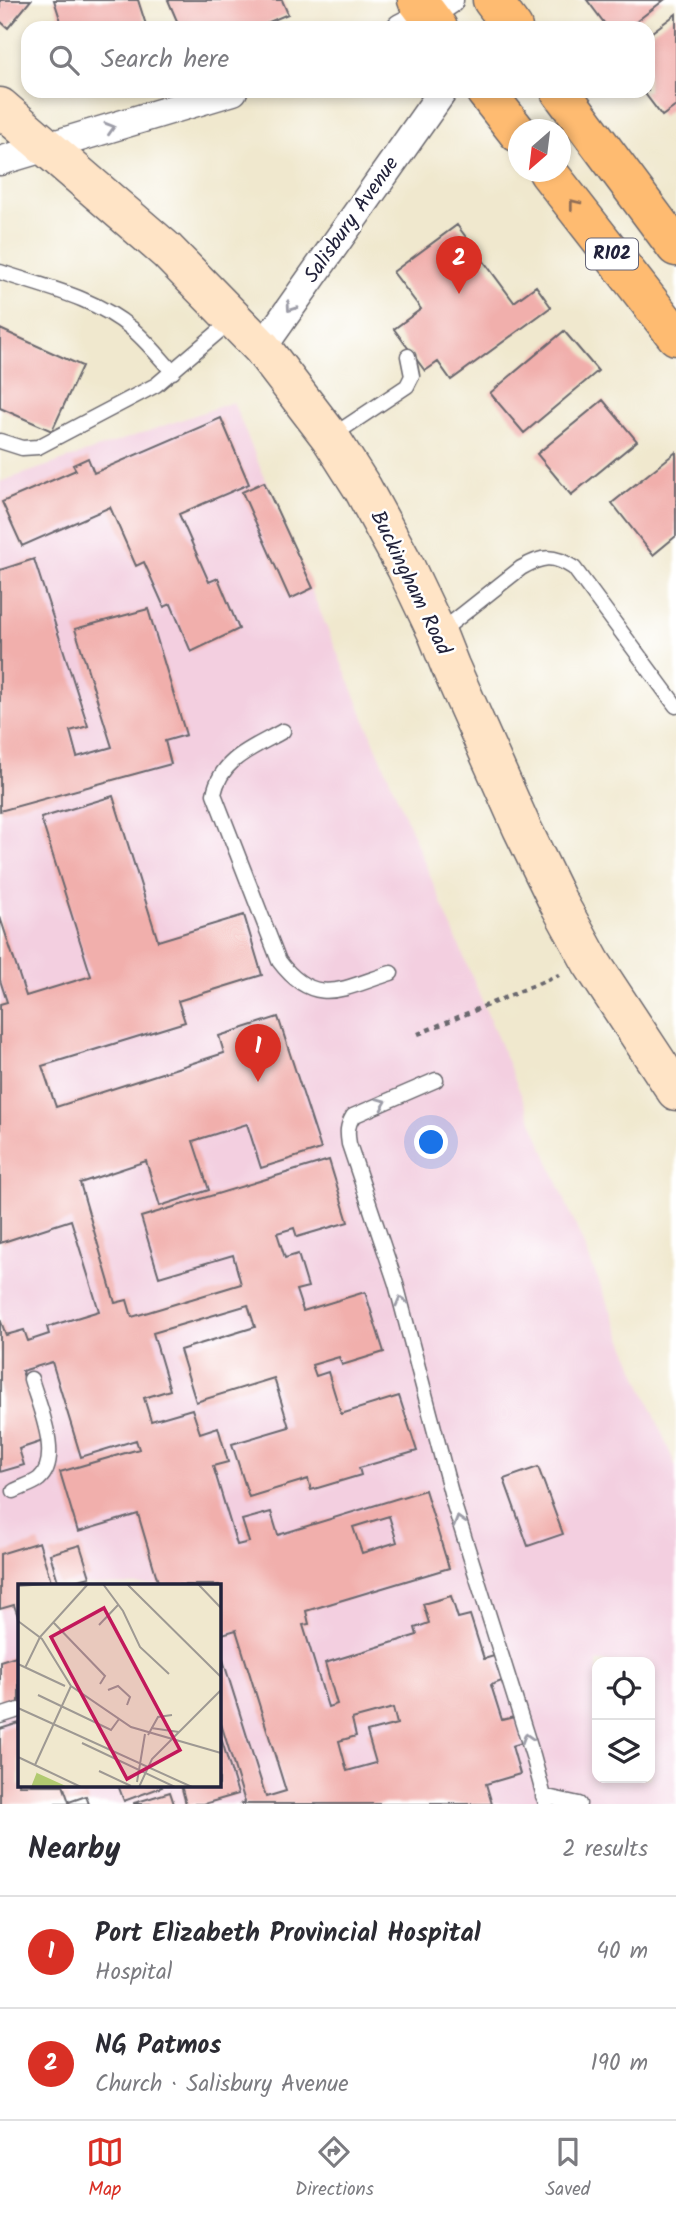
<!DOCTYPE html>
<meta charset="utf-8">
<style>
body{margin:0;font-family:Kalam,sans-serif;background:#f2f2f3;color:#2b2b33}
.controls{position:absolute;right:21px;bottom:21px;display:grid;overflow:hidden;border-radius:14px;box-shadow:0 4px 10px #0003}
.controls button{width:63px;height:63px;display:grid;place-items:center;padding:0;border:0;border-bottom:2px solid #e1e1e2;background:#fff;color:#2b2b33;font:35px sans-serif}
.compass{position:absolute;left:508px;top:119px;width:63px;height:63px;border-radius:50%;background:#fff;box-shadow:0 4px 10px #0003;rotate:208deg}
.you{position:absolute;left:432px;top:1143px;width:24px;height:24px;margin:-18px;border:5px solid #fff;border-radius:50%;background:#1a73e8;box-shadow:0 0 0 10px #1a73e833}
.badge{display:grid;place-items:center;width:46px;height:46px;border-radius:50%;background:#d93025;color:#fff;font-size:23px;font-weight:700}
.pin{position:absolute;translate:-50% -58px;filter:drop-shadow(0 2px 4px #0008)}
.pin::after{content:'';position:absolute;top:37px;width:24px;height:21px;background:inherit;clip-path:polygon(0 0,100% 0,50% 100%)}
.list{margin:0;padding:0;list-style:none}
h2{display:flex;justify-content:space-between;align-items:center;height:91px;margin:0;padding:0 28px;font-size:30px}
h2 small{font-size:23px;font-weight:400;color:#7c7c81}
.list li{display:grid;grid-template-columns:46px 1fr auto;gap:21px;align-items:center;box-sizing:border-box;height:112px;padding:0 28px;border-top:2px solid #e1e1e2}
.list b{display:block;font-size:26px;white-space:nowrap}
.list p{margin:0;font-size:23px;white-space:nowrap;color:#7c7c81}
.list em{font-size:23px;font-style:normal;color:#7c7c81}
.icon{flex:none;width:38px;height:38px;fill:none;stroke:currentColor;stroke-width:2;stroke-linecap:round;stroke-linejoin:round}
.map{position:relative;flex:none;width:676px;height:1804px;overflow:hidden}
.search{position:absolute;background:#fff;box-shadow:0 4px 10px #0003;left:21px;right:21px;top:21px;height:77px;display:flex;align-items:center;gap:18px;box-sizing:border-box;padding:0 24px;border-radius:21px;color:#7c7c81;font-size:26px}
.sheet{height:315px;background:#fff}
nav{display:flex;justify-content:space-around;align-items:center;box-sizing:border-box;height:98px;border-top:2px solid #e1e1e2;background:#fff;font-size:19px;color:#7c7c81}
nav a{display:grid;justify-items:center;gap:4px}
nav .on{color:#d93025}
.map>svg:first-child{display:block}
.built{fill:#f3cfe0;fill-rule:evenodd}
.building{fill:#f1afac;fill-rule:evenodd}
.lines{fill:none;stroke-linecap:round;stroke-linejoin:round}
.lane-casing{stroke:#6a676e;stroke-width:17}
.street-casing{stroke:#6a676e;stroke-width:31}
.secondary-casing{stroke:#6a676e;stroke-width:41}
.primary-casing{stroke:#6a676e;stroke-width:41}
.path{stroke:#6a676e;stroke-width:4.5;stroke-dasharray:5 5;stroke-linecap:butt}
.lane{stroke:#fff;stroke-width:14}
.street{stroke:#fff;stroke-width:28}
.secondary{stroke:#ffe4c6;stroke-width:38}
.primary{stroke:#febb71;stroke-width:38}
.oneway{stroke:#9c9ca7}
.oneway2{stroke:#906e56}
.labels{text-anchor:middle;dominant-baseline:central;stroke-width:5;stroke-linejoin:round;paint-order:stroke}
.shield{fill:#fff;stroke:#646476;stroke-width:2}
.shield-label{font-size:19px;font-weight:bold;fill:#22223b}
.street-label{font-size:21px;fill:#22223b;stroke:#fff}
.inset-road{fill:none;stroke:#9e9993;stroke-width:2}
.view{fill:#c2185b;fill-opacity:0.15;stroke:#c2185b;stroke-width:3.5}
.inset-edge{fill:none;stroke:#22223b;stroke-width:3.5}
</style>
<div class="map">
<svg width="676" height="1804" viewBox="0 0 676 1804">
<rect width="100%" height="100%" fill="#fff"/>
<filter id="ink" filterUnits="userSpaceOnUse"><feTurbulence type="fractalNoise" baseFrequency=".0143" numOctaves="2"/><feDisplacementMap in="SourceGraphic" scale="14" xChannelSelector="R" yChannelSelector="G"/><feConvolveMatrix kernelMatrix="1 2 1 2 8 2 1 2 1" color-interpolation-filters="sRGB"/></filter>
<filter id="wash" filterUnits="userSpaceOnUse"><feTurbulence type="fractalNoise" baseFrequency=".00686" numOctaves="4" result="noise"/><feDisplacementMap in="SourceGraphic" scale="28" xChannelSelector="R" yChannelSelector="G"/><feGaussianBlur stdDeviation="1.57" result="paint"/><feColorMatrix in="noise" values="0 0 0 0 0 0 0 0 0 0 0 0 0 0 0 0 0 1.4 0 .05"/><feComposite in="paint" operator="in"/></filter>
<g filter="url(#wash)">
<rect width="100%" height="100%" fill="#f0e8ce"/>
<!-- built -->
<path class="built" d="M233,402L676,1467V1804H0V482ZM19,1585H219V1785H19ZM597,1662H650V1778H597Z"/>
<g id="blocks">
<!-- building -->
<path class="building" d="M0,0H31L8,28L0,21Z
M54,0H138L147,28H63Z
M168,0H282L288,14L255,28H180Z
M587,0H664L628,28H608Z
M676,14V106L662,116L643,91H648V35Z
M457,225L514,302L536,286L551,307L451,380L438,362L425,371L394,329L421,309L393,272Z
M0,329L82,366L52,431L0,408Z
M564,331L598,371L524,433L490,393Z
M603,400L637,441L571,495L537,454Z
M221,418L249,484L179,514L209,582L218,578L239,629L191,652L171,604L164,607L144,562L136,566L110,507L22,546L2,502L76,470L73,465L88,458L94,473Z
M676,452V536L653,555L612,503Z
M264,482L313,588L290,599L242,492Z
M34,559L88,726L70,731L77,757L112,747L75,629L148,609L186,735L165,741L171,764L0,811V570Z
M113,796L158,941L244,915L262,975L178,1001L185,1022L42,1066L56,1107L224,1053L219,1036L278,1017L321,1149L261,1168L247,1124L193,1141L209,1190L160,1206L146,1161L80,1183L115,1303L127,1300L132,1317L241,1284L233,1255L159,1277L141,1217L329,1160L348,1222L297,1237L294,1228L277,1233L285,1258L298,1254L308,1287L296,1290L303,1311L365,1292L384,1352L342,1365L339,1357L312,1365L316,1376L328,1372L341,1414L399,1396L417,1451L359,1468L361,1475L311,1490L308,1479L249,1497L232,1444L289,1427L274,1378L196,1402L180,1350L255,1327L248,1305L153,1333L170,1390L144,1398L151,1421L192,1409L200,1433L218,1427L228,1462L213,1466L237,1545L249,1542L242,1520L271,1512L278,1535L425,1490L449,1568L306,1611L309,1624L303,1625L328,1707L337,1704L325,1663L417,1635L415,1628L429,1623L423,1604L451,1596L458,1618L470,1615L484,1659L494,1656L502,1681L491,1685L502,1720L514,1717L522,1743L512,1746L520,1774L486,1784L492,1804H240L245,1802L219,1717V1647L266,1797L286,1791L236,1630L219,1635V1585H159L138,1514L78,1532L60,1472L139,1449L136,1440L81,1457L52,1362L22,1371L43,1441L19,1449L24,1465L0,1472V1319L6,1335L24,1330L28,1341L49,1334L47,1327L99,1311L71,1220L0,1243V1004L7,1002L0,980V917L26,996L91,976L41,818ZM389,1516L397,1542L362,1553L353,1527ZM393,1708L397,1724L367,1732L376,1763L347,1771L339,1741L356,1736L352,1719Z
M538,1467L563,1534L528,1546L504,1479Z
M39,1542L52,1585H19V1619L14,1605L0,1609V1554Z
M80,1545L90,1577L59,1585L50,1554Z
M19,1655V1703L0,1709V1661Z
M19,1723V1785H63L69,1802L86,1796L89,1804H0V1729Z
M219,1731L238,1794L204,1804H186L181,1785H219Z
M118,1785H161L162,1787L124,1801Z
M170,1792L174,1804H134V1803Z"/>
</g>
</g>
<g filter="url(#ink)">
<use href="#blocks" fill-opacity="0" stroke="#6a676e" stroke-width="2"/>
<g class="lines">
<defs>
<path id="lane" d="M0,272C44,287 94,297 131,328C146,340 159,357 173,372
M332,436L407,386L412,376L408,356
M0,441L22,448L38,447L156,385L231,321
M439,633L521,568C542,556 553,554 574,568L676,706
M283,731C255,747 221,758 214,794L279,961C315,1009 343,988 391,973
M436,1080L353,1116C347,1126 347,1132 349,1144L396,1284L455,1508L533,1756L546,1804
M14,1491C22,1487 33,1484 39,1479C63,1458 38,1404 31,1379
M0,1716L19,1710
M543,1796L579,1804"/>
<path id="street" d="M401,28L428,14L449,0
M0,161L233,91
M262,348L443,91"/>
<path id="secondary" d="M0,107L167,251L262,348L330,437L363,489L406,568L437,633L450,666L522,828L557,900L591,962L676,1091"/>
<path id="primary" d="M417,0L438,28
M492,0L513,28
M485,91L518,133
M560,91L676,247
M548,172L676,336"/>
</defs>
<!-- lane casing -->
<use href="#lane" class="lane-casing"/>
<!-- street casing -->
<use href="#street" class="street-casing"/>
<!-- secondary casing -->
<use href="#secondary" class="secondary-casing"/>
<!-- primary casing -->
<use href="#primary" class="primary-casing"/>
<!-- path -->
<path class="path" d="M418,1034L559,975"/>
<!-- lane -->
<use href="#lane" class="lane"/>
<!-- street -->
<use href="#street" class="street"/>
<!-- secondary -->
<use href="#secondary" class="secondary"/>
<!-- primary -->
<use href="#primary" class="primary"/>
</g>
<!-- one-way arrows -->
<defs><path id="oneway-chevron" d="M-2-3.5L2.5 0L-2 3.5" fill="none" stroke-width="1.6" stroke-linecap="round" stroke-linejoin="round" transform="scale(1.75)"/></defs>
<g class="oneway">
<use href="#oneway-chevron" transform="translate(110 128) rotate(-17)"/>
<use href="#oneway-chevron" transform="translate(291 307) rotate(125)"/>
<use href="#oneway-chevron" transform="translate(382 1103) rotate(-22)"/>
<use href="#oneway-chevron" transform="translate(401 1301) rotate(-105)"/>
<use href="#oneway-chevron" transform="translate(459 1521) rotate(-107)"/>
<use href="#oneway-chevron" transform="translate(527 1738) rotate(-107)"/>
</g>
<use class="oneway2" href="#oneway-chevron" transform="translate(574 204) rotate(-128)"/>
</g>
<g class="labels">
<!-- shield labels -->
<rect class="shield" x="586" y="238.5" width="52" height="31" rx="5"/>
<g class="shield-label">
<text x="612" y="254">R102</text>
</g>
<!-- street labels -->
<g class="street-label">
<text transform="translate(352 220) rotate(-55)">Salisbury Avenue</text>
<text transform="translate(410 583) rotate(64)">Buckingham Road</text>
</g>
</g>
<!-- overview -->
<g transform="translate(18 1584)">
<rect width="203" height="203" fill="#f0e8ce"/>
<path d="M19,188V189L50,203H13Z" fill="#b1ca70"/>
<path class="inset-road" d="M85,0L105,27L122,63L151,90M109,0L203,93M180,0L203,24M0,2L29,0M0,37L24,55L53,102L113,143L203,169M35,38L87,92L82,100M81,41L100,21M0,80L47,102M7,84L22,53L70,0M90,106L100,102L112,113L109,121M20,111L93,146L101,135M0,124L174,203M133,144L161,148M130,151L140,133L154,131M64,159L157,203M0,173L63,203M17,181L53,102M81,187L113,202M119,198L127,150M121,203L134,175L203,106"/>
<path class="view" d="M86,24L162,166L109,195L33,53Z"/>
<rect width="203" height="203" class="inset-edge"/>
</g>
</svg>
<div class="controls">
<button><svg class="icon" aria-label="locate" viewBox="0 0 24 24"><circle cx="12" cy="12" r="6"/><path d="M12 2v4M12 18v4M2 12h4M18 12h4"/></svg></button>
<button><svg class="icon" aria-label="layers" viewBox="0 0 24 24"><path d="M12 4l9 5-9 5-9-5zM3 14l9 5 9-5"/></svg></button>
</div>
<svg class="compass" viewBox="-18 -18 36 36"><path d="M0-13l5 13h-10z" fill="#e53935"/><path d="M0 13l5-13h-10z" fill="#7c7c81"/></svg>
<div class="you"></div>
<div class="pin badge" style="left:258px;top:1082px">1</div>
<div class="pin badge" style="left:459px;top:294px">2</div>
<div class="search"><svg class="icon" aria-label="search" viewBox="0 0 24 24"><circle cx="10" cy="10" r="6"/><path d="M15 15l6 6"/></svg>Search here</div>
</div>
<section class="sheet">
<h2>Nearby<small>2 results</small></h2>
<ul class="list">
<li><span class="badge">1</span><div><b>Port Elizabeth Provincial Hospital</b><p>Hospital</p></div><em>40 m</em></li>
<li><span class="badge">2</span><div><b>NG Patmos</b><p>Church · Salisbury Avenue</p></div><em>190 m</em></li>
</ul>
</section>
<nav>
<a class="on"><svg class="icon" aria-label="map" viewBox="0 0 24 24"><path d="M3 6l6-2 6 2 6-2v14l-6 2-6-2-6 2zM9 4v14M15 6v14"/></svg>Map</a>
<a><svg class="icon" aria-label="directions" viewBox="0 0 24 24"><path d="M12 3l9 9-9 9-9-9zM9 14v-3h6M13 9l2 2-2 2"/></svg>Directions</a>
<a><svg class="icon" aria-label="saved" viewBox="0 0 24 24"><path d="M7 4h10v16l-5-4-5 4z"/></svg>Saved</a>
</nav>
